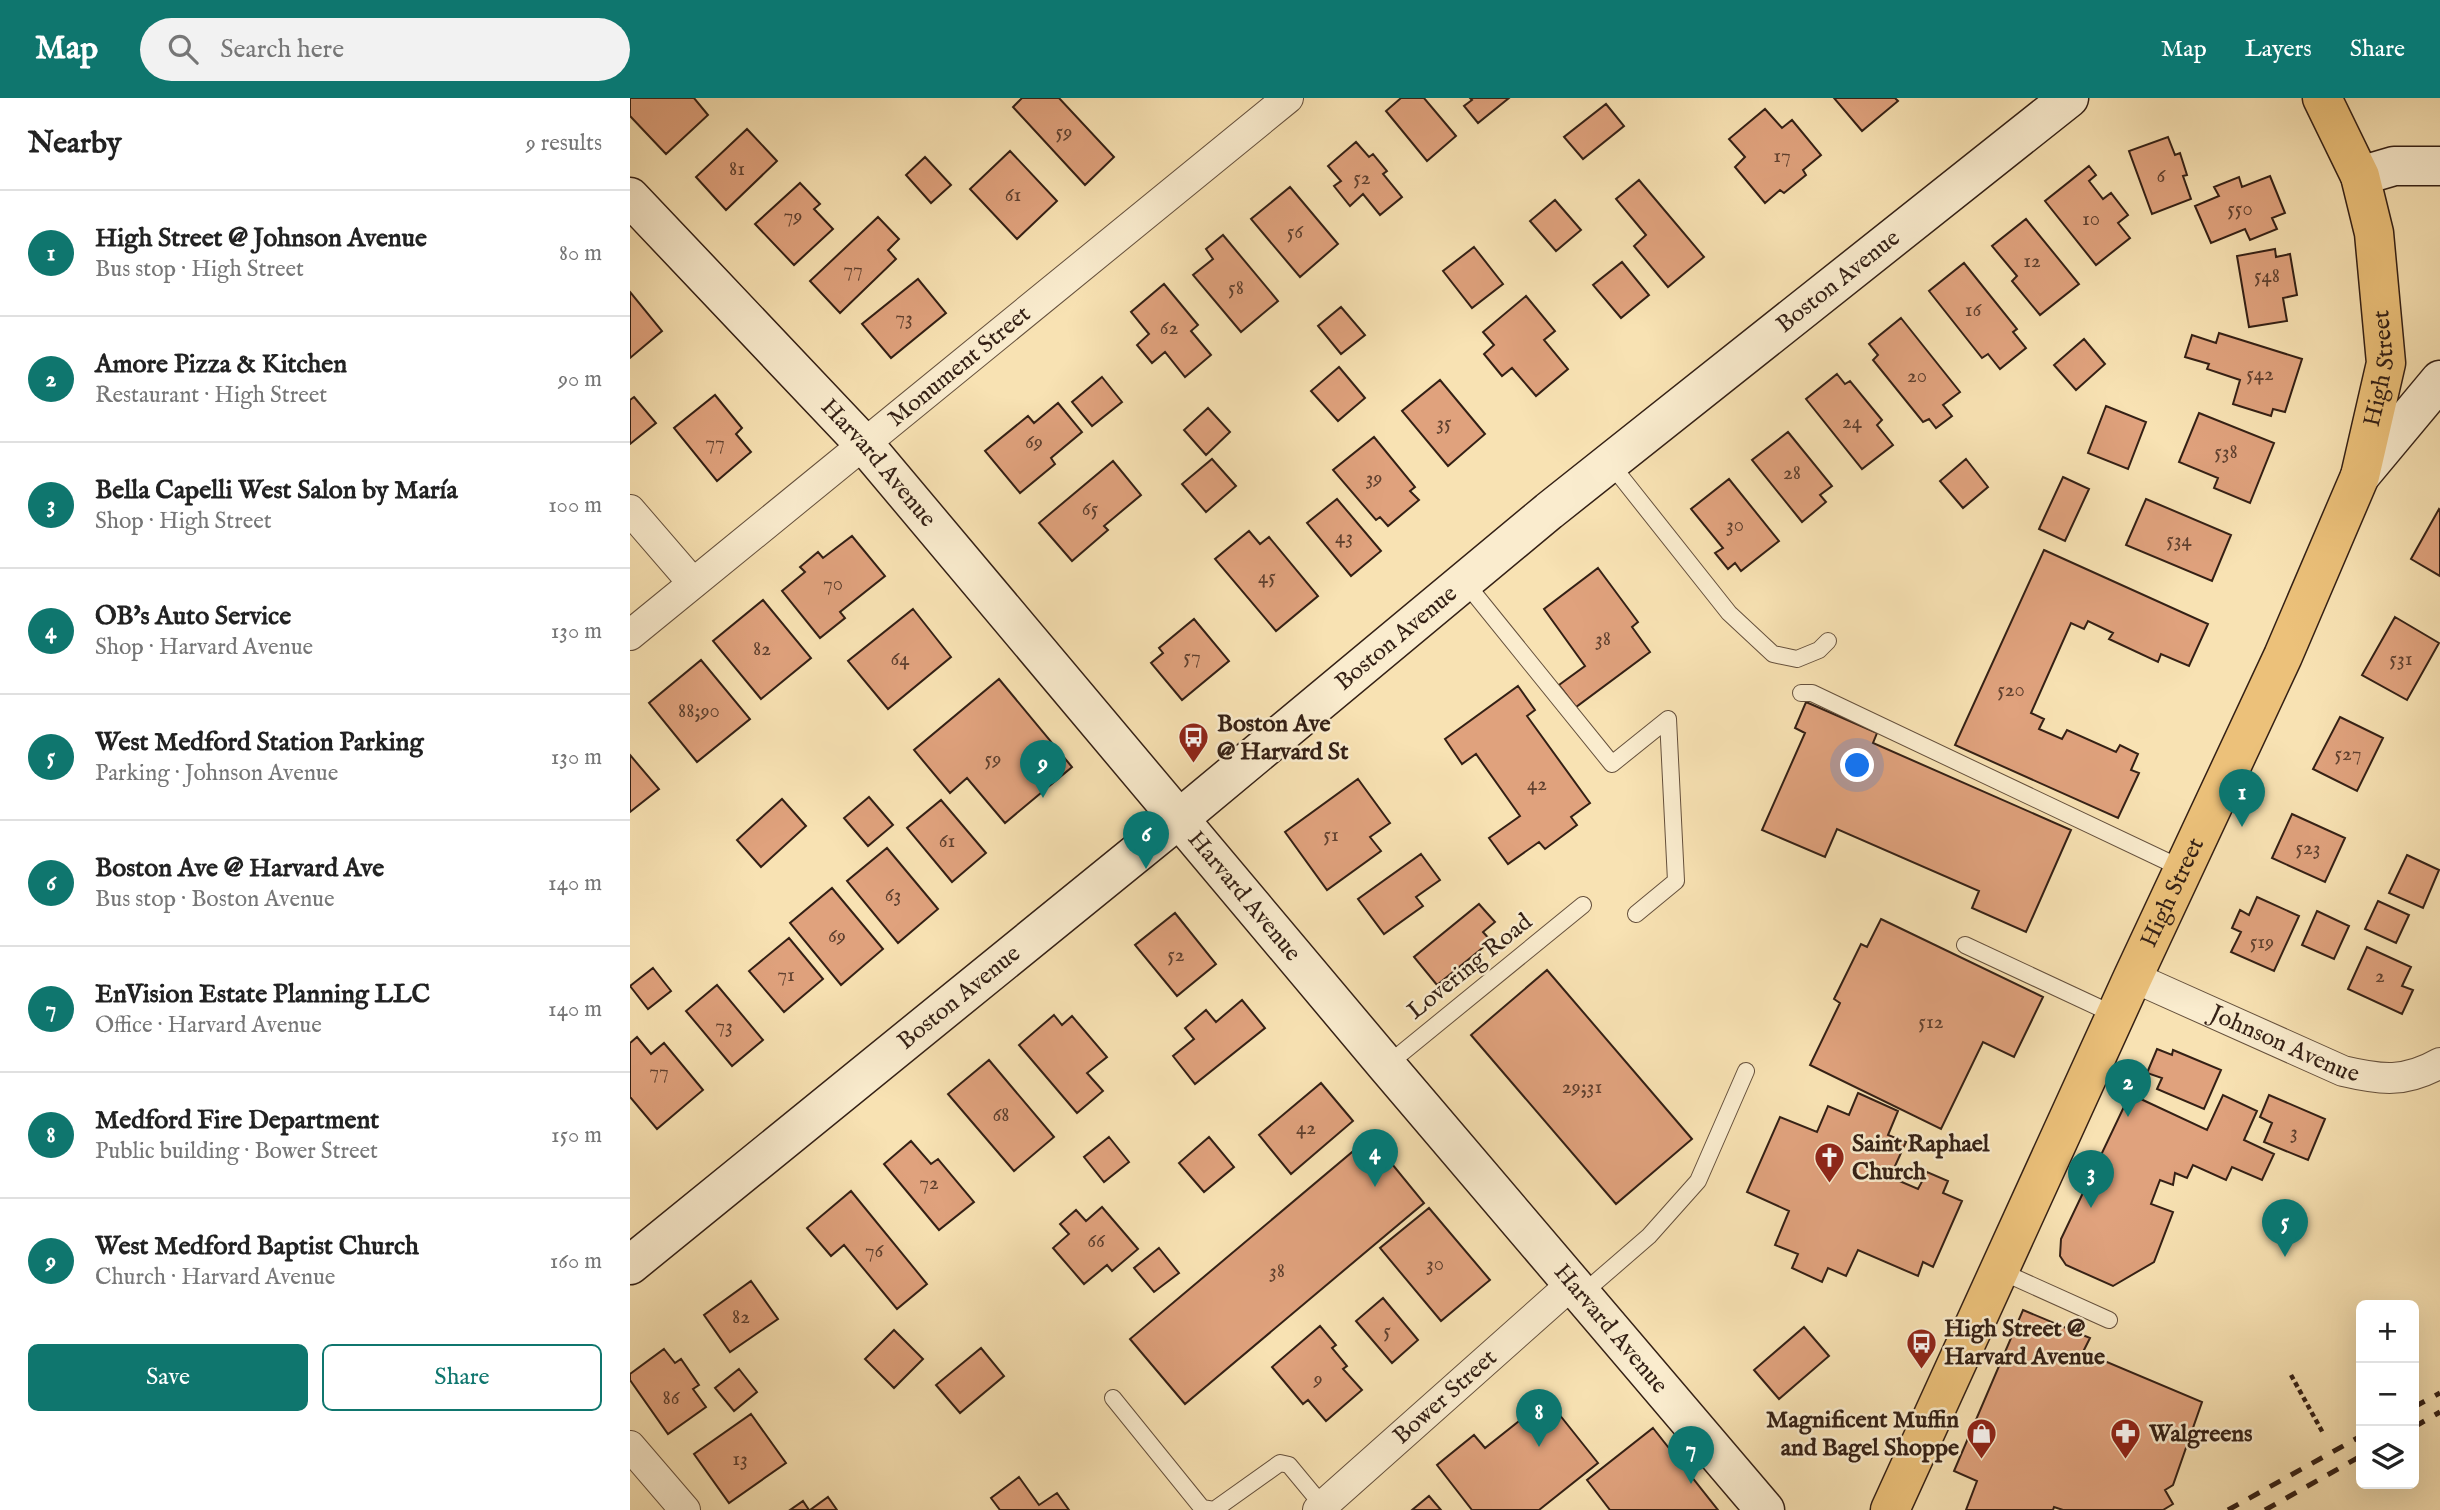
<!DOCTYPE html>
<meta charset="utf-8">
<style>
body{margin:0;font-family:"IM FELL English",serif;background:#f2f2f2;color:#222}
.controls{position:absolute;right:21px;bottom:21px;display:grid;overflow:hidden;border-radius:10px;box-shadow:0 7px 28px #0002}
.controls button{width:63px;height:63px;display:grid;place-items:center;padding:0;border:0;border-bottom:2px solid #e0e0e0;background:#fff;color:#222;font:35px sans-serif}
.you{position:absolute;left:1228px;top:668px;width:24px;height:24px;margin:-18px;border:5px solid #fff;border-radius:50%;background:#1a73e8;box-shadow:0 0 0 10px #1a73e833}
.badge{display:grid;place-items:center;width:46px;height:46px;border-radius:50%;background:#0f766e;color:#fff;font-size:23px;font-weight:700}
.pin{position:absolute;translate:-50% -58px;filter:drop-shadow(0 2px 4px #0008)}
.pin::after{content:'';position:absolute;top:37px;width:24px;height:21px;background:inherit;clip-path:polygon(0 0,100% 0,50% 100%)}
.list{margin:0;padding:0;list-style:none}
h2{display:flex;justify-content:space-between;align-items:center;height:91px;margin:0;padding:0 28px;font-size:30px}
h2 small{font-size:23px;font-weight:400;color:#767676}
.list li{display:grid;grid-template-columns:46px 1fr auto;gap:21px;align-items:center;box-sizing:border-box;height:126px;padding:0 28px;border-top:2px solid #e0e0e0}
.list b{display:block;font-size:26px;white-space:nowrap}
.list p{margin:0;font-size:23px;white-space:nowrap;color:#767676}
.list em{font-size:23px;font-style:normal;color:#767676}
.actions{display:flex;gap:14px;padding:21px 28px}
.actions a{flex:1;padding:16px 0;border:2px solid #0f766e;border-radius:10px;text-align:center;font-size:24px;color:#0f766e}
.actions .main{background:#0f766e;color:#fff}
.icon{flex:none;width:38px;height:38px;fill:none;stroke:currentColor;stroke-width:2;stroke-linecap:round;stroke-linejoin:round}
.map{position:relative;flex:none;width:1810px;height:1412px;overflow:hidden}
header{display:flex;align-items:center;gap:42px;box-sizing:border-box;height:98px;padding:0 35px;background:#0f766e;color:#fff}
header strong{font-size:33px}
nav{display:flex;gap:38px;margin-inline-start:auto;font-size:24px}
.search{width:490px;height:63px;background:#f2f2f2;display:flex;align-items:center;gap:18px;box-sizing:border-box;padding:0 24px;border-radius:38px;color:#767676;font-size:26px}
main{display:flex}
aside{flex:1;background:#fff}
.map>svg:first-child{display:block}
.building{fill:#e0a27d;stroke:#342015;stroke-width:2}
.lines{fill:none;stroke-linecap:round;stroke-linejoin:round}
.lane-casing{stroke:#65503c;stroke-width:18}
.street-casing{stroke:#65503c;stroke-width:32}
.secondary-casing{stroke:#342015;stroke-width:41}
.primary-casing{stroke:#342015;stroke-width:41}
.path{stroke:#342015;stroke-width:4.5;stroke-dasharray:5 3.5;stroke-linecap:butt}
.lane{stroke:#faecce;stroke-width:16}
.street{stroke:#faecce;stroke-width:30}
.secondary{stroke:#faecce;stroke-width:38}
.primary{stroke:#ecc17a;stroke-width:38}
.rail{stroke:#342015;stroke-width:5;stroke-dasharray:12 12;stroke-linecap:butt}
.labels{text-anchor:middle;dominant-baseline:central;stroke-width:5;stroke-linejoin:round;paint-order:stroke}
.number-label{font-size:21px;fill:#5f402f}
.street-label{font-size:24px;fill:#342015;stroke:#faecce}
.poi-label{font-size:24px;font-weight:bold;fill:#342015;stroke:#faecce;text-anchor:start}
</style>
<header>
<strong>Map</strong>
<div class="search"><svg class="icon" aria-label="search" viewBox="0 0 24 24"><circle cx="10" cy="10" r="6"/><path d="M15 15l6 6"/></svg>Search here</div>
<nav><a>Map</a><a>Layers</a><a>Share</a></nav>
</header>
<main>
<aside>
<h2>Nearby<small>9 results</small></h2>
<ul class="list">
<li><span class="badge">1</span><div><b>High Street @ Johnson Avenue</b><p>Bus stop · High Street</p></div><em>80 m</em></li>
<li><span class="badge">2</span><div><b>Amore Pizza &amp; Kitchen</b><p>Restaurant · High Street</p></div><em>90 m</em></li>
<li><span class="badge">3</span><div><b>Bella Capelli West Salon by María</b><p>Shop · High Street</p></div><em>100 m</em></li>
<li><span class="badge">4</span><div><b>OB's Auto Service</b><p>Shop · Harvard Avenue</p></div><em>130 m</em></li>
<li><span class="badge">5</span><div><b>West Medford Station Parking</b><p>Parking · Johnson Avenue</p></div><em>130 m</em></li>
<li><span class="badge">6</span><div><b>Boston Ave @ Harvard Ave</b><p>Bus stop · Boston Avenue</p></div><em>140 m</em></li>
<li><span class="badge">7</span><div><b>EnVision Estate Planning LLC</b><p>Office · Harvard Avenue</p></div><em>140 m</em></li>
<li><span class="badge">8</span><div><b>Medford Fire Department</b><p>Public building · Bower Street</p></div><em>150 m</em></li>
<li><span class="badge">9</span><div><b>West Medford Baptist Church</b><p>Church · Harvard Avenue</p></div><em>160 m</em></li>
</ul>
<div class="actions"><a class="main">Save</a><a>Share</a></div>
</aside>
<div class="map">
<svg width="1810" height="1412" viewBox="0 0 1810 1412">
<rect width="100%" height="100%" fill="#f8e2b3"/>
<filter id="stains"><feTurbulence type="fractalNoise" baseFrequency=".00286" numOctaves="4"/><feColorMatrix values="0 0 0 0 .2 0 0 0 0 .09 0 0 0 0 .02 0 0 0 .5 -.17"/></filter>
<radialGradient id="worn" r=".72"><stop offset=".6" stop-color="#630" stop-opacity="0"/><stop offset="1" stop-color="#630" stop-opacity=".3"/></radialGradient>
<!-- building -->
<path class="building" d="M0,0H64L78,17L36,56L0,18Z
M392,0H429L484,59L455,87L383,9Z
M771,0H794L826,38L797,63L756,13Z
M840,0H879L848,25L834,8L842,2Z
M1204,0H1265L1268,3L1232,33Z
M976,6L994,28L953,61L934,39Z
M1135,11L1152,30L1162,22L1191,57L1173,72L1176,77L1154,95L1150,92L1135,105L1105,69L1115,59L1099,41Z
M117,31L147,63L96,112L66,79Z
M1538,39L1545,57L1550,55L1557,77L1553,78L1561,101L1522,116L1499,53Z
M726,44L739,59L743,56L757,73L753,76L772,99L750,117L733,96L720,108L704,88L711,83L698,68Z
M380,53L427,103L387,141L340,91Z
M295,59L321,87L301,105L276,77Z
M1459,68L1466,77L1459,83L1473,101L1481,95L1498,117L1488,125L1500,140L1466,167L1415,103Z
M1640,78L1655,115L1642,120L1647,131L1620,142L1615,131L1581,145L1565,108L1589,98L1584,89L1609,79L1612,89Z
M1009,82L1074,159L1038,189L1004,148L1016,137L986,101Z
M170,85L190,106L184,111L203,131L164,167L125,126Z
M660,89L708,146L670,179L621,121Z
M925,102L951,132L926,153L900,123Z
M248,119L269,141L258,152L266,161L210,215L180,183Z
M1396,121L1449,186L1410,217L1382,183L1387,178L1362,148Z
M593,137L648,203L611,234L563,177L583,161L576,151Z
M844,149L873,186L842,210L813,173Z
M1645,151L1646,159L1660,156L1667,197L1653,200L1657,223L1619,229L1607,158Z
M992,164L1019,197L991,220L963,187Z
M1334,165L1387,231L1383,234L1396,250L1370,271L1358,256L1352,260L1299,193Z
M288,181L316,215L261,260L232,226Z
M534,186L568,227L561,233L581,257L555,279L535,254L522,265L507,247L519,236L501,214Z
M0,194L32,233L0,260Z
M896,198L925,233L914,242L938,271L906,298L882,270L872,278L854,256L864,247L853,234Z
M711,209L735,237L711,256L688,228Z
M1271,220L1330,294L1313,307L1322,318L1306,330L1299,321L1293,324L1243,262L1248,257L1239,246Z
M1589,235L1672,261L1655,314L1643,311L1641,318L1603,306L1610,282L1577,271L1579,266L1555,259L1562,237L1586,245Z
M1454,241L1475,266L1446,292L1424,267Z
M709,269L735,300L708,323L681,293Z
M1207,276L1215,286L1220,283L1252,322L1247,327L1263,347L1232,371L1176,301Z
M472,279L492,304L462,328L442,304Z
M810,282L855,336L818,368L772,313Z
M85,297L112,330L106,336L121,354L87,383L44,330Z
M4,299L26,325L0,346V302Z
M428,305L452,334L421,360L425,366L390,395L355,353L398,318L404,325Z
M1476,308L1516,324L1498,371L1458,355Z
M578,310L600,334L576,357L554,332Z
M1569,315L1644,345L1620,405L1584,390L1588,380L1549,364Z
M1158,334L1202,388L1190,397L1196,404L1172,424L1122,362Z
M744,339L785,389L780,393L789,402L758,428L750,419L746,422L703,372Z
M582,361L606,388L576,414L552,386Z
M1336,361L1358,389L1333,410L1310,383Z
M483,363L511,397L474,428L478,432L442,463L409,425Z
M1433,379L1459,391L1435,443L1409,431Z
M1099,381L1149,443L1111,473L1105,465L1098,471L1085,455L1093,450L1061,411Z
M707,401L751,453L721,478L677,425Z
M1516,401L1601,437L1582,483L1496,447Z
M1809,411L1810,412V478L1781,461Z
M619,433L630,446L639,439L688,498L646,533L585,461Z
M222,438L255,478L210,514L215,520L190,540L152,493L175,474L170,469L188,454L193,460Z
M1414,452L1578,526L1559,568L1531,556L1528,564L1479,541L1483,535L1458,523L1454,531L1441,525L1401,615L1414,621L1409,631L1432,641L1437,632L1486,654L1490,647L1508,656L1501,672L1509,675L1488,720L1325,647Z
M968,470L1008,524L1002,529L1020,554L946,609L929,587L955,568L914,511Z
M133,502L181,560L131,601L83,543Z
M283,511L321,559L258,611L218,563Z
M1765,519L1809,545L1777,602L1732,577Z
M564,521L599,563L552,602L521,565L533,555L529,550Z
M71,562L120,621L67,664L19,605Z
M369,581L442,669L375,725L337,680L320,695L284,652Z
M888,588L905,612L897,618L960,705L941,719L947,727L915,751L909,744L878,766L859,740L890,718L846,656L832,666L815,641Z
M1176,604L1247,635L1243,645L1441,732L1396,834L1342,810L1349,793L1207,731L1195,759L1132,732L1175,635L1165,630Z
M1710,619L1753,640L1727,693L1683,671Z
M0,657L29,691L0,714Z
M728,681L760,725L740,739L751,753L697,792L655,734Z
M239,699L263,727L238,748L214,720Z
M152,701L176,728L131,769L107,742Z
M311,702L356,755L322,784L277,730Z
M1662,716L1715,740L1695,784L1642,760Z
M257,750L308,811L268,845L217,783Z
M791,756L810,782L786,799L793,808L754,836L728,801Z
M1777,757L1809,772L1793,810L1759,795Z
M202,790L253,851L211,887L160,825Z
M1627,799L1669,818L1644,873L1601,854L1611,834L1602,830L1610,812L1619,817Z
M1748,803L1779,817L1766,845L1735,831Z
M849,806L865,824L853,834L861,843L807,887L784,859Z
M1687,813L1719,828L1704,861L1672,847Z
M545,815L586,866L547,898L505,847Z
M1251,821L1413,899L1384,959L1353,944L1311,1031L1180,967L1210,905L1204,901L1231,846L1237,849Z
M159,840L193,881L154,914L119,873Z
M1737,849L1781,869L1772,888L1783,892L1772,916L1718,891Z
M23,870L41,893L18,911L0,888Z
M917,872L1062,1041L986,1106L841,937Z
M87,887L133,942L102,968L56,913Z
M612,902L635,930L565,986L543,958L564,941L555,930L576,912L586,924Z
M424,917L432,927L442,918L477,959L457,975L473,993L447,1015L389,947Z
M7,939L21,956L34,945L73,992L27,1031L0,999V945Z
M1527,951L1542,957L1543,952L1591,972L1574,1011L1527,991L1532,980L1517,975Z
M359,962L424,1039L384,1073L318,996Z
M691,985L723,1023L661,1076L629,1037Z
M1228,995L1268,1013L1258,1037L1276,1044L1260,1079L1288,1091L1297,1074L1318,1083L1313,1095L1332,1103L1303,1169L1293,1164L1288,1178L1228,1152L1216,1178L1198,1170L1192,1184L1162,1170L1168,1156L1145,1147L1159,1113L1117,1094L1150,1019L1187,1034L1198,1008L1219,1017Z
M1500,996L1577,1032L1593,997L1627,1013L1614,1042L1644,1056L1632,1082L1602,1069L1596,1082L1563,1067L1557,1080L1545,1075L1543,1087L1530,1082L1521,1106L1543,1114L1524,1164L1483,1188L1436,1167L1430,1158L1431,1141Z
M1639,997L1695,1021L1678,1062L1634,1044L1642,1025L1630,1019Z
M479,1039L499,1064L474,1084L454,1059Z
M579,1039L604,1069L574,1094L549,1065Z
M740,1039L794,1105L555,1306L500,1241Z
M281,1043L301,1066L308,1061L344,1104L309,1132L254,1066Z
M221,1093L297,1186L267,1211L214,1147L201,1158L177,1130Z
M472,1109L508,1151L482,1173L477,1167L454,1186L423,1150L439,1136L430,1126L446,1112L456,1123Z
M799,1110L860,1182L811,1223L750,1150Z
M529,1150L549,1175L524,1194L504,1170Z
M121,1183L148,1221L100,1254L74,1217Z
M753,1200L788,1242L762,1265L726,1223Z
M1393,1212L1460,1240L1453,1254L1572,1304L1543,1387L1535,1392L1543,1406L1533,1412H1433L1424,1409L1423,1412H1336L1347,1383L1324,1373Z
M690,1228L706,1247L702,1250L717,1268L713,1271L732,1292L696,1323L678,1302L673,1306L642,1269Z
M1174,1229L1199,1258L1149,1301L1124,1272Z
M264,1232L293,1261L264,1290L235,1261Z
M351,1250L374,1278L330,1315L306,1287Z
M34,1251L45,1265L51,1261L69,1287L63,1291L76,1309L38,1336L0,1282V1276Z
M109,1271L127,1294L104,1313L85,1290Z
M917,1301L968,1365L909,1412H842L807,1367L844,1337L855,1350Z
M121,1316L156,1365L99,1405L64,1356Z
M1023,1330L1088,1412H980L957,1382Z
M389,1379L409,1407L427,1395L439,1412H370L361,1400Z
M799,1398L811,1412H782Z
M198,1399L207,1412H180Z
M173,1403L179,1412H160Z"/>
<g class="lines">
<defs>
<path id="lane" d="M980,365L1099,515L1143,556L1167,561L1189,552L1198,543
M834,483L982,666L1038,621L1046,783L1006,816
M1171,595H1182L1553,771
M1335,847L1485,917
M757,967L953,807
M1368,1172L1479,1222
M952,1196L1019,1138L1068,1083L1116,973
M483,1300L572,1410L584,1412L650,1365L659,1367L693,1408"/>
<g id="street">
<path d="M0,412L63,485"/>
<path id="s1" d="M0,537L658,0"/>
<path id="s2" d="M1503,879L1713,973C1751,982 1775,985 1810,965"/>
<path d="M0,1348L55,1412"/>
<path id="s3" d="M688,1412L943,1185"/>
</g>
<g id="secondary">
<path d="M1730,78L1764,68H1810"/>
<path id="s4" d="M0,99L234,346L756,967L1135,1412"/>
<path d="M1730,378L1810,282"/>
<path id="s5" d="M0,1167L550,720L919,413L1439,0"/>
</g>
<g id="primary">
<path id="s6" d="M1260,1412L1502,881L1653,558L1730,378L1756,265L1744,135L1730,78L1692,0"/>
</g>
</defs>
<!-- lane casing -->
<use href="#lane" class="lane-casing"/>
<!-- street casing -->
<use href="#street" class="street-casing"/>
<!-- secondary casing -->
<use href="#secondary" class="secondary-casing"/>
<!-- primary casing -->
<use href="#primary" class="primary-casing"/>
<!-- path -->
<path class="path" d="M1661,1277L1693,1335"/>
<!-- lane -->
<use href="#lane" class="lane"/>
<!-- street -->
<use href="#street" class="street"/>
<!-- secondary -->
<use href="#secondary" class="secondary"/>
<!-- primary -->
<use href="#primary" class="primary"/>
<!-- rail -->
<path class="rail" d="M1784,1309L1810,1295
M1784,1329L1810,1314
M1598,1412L1731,1338
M1635,1412L1731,1358"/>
</g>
<!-- icons -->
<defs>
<symbol id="bus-pin" viewBox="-11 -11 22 30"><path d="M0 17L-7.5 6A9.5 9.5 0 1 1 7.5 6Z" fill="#8f2418" stroke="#faecce"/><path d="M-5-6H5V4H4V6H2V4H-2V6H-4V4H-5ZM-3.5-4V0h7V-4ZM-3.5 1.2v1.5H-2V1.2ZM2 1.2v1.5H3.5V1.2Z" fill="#fff"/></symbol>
<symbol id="church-pin" viewBox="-11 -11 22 30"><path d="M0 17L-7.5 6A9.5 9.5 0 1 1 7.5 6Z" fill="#8f2418" stroke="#faecce"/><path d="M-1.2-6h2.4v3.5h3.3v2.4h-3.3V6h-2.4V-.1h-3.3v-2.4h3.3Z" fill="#fff"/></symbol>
<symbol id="shop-pin" viewBox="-11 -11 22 30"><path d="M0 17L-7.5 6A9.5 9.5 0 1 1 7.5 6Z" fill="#8f2418" stroke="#faecce"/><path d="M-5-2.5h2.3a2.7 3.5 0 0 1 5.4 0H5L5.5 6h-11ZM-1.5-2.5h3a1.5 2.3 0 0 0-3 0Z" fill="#fff"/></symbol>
<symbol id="pharmacy-pin" viewBox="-11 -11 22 30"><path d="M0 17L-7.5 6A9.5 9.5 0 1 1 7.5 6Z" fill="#8f2418" stroke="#faecce"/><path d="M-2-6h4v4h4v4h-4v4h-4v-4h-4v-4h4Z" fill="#fff"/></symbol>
</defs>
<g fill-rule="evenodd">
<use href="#bus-pin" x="546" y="622" width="35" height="47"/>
<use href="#church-pin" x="1182" y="1042" width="35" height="47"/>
<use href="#bus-pin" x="1274" y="1228" width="35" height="47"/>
<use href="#shop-pin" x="1334" y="1318" width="35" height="47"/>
<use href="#pharmacy-pin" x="1478" y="1318" width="35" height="47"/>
</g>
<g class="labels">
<!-- number labels -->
<g class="number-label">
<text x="434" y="34">59</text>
<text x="1152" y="58">17</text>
<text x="107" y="71">81</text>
<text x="1531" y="78">6</text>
<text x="732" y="80">52</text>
<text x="383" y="97">61</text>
<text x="1610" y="111">550</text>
<text x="163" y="118">79</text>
<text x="1461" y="121">10</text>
<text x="665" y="134">56</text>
<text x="1402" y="163">12</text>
<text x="223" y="172">77</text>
<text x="1637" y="178">548</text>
<text x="606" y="190">58</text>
<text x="1343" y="212">16</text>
<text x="274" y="220">73</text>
<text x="539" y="230">62</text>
<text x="1630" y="276">542</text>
<text x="1287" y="278">20</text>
<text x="1222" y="324">24</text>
<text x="814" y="325">35</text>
<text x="404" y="344">69</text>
<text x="85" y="345">77</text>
<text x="1596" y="354">538</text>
<text x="1162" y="375">28</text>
<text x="744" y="380">39</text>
<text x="460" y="411">65</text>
<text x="1105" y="427">30</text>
<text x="714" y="439">43</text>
<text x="1549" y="442">534</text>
<text x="637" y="479">45</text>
<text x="203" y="486">70</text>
<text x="973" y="541">38</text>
<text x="132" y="551">82</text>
<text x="562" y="559">57</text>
<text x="270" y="561">64</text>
<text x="1771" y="561">531</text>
<text x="1381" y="592">520</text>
<text x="69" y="613">88;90</text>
<text x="1718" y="656">527</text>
<text x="363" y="661">59</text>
<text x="907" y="686">42</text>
<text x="701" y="737">51</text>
<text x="317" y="743">61</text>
<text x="1678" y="750">523</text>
<text x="263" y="797">63</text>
<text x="207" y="838">69</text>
<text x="1632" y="844">519</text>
<text x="546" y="857">52</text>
<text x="156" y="877">71</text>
<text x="1750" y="878">2</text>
<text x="1301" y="924">512</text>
<text x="94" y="928">73</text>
<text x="29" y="974">77</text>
<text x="952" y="989">29;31</text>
<text x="371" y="1017">68</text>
<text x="676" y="1030">42</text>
<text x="1664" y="1034">3</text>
<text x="299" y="1085">72</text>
<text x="466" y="1143">66</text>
<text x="244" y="1153">76</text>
<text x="805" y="1166">30</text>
<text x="647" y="1173">38</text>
<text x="111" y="1219">82</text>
<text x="757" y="1233">5</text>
<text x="688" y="1281">9</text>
<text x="41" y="1300">86</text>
<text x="110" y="1361">13</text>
</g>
<!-- street labels -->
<g class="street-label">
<text stroke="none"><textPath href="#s5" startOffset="1558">Boston Avenue</textPath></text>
<text stroke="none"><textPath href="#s1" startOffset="425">Monument Street</textPath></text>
<text stroke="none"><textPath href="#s6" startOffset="1246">High Street</textPath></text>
<text stroke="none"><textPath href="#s4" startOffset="364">Harvard Avenue</textPath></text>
<text stroke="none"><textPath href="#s5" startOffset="990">Boston Avenue</textPath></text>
<text stroke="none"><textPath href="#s6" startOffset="679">High Street</textPath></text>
<text stroke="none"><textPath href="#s4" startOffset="931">Harvard Avenue</textPath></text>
<text transform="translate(840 869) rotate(-39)">Lovering Road</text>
<text stroke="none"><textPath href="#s5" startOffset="424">Boston Avenue</textPath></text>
<text stroke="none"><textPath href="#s2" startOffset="166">Johnson Avenue</textPath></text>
<text stroke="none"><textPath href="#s4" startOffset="1498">Harvard Avenue</textPath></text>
<text stroke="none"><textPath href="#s3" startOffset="170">Bower Street</textPath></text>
</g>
<!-- poi labels -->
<g class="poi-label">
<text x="587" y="626">Boston Ave<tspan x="587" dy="28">@ Harvard St</tspan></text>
<text x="1222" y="1046">Saint Raphael<tspan x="1222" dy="28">Church</tspan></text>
<text x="1314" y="1231">High Street @<tspan x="1314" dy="28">Harvard Avenue</tspan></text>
<text x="1329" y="1322" text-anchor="end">Magnificent Muffin<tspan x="1329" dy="28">and Bagel Shoppe</tspan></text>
<text x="1519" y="1336">Walgreens</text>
</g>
</g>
<rect width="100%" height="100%" filter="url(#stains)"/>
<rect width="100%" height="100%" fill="url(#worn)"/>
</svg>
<div class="controls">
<button>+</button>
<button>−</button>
<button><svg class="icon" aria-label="layers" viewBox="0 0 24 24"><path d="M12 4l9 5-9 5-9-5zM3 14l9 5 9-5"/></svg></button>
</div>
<div class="you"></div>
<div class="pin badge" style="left:1612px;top:729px">1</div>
<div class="pin badge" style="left:1498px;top:1019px">2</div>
<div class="pin badge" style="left:1461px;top:1110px">3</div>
<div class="pin badge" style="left:745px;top:1089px">4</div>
<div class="pin badge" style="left:1655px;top:1159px">5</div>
<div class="pin badge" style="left:516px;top:771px">6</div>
<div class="pin badge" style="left:1061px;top:1386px">7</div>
<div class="pin badge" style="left:909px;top:1349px">8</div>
<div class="pin badge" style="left:413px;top:700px">9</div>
</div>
</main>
